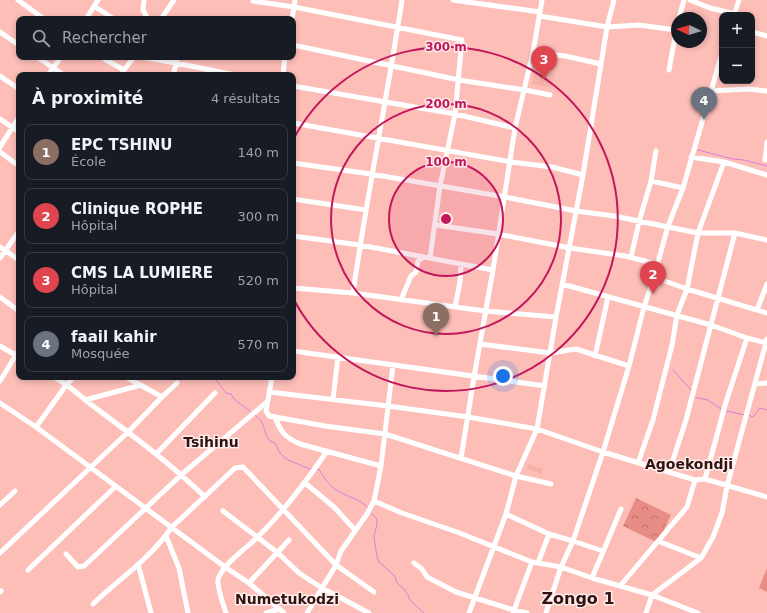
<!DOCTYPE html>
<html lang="fr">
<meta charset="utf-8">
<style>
body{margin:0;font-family:"DejaVu Sans",sans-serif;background:#242831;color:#f1f3f6}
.controls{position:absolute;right:12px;top:12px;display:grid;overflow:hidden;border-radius:8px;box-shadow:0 2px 6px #0003}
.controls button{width:36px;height:36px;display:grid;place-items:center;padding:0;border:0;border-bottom:1px solid #363941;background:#171b24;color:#f1f3f6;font:20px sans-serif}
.compass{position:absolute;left:671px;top:12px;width:36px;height:36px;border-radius:50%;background:#171b24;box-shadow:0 2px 6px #0003;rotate:274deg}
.you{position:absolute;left:503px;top:376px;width:14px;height:14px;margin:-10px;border:3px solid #fff;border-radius:50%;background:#1a73e8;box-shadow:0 0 0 6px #1a73e833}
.badge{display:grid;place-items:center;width:26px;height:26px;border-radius:50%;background:#7c3aed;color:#fff;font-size:13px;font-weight:700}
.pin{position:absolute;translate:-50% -33px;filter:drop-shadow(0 1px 2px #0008)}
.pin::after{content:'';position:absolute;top:21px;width:14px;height:12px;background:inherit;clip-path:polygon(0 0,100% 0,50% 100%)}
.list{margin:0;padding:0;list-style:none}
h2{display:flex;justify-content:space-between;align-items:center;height:52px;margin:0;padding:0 16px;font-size:17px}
h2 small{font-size:13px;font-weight:400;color:#9ea1a6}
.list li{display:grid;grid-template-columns:26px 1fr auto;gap:12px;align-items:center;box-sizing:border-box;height:56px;margin:0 8px 8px;padding:0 8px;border:1px solid #363941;border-radius:8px}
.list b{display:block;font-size:15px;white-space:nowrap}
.list p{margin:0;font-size:13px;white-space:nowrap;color:#9ea1a6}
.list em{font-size:13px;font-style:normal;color:#9ea1a6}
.icon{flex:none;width:22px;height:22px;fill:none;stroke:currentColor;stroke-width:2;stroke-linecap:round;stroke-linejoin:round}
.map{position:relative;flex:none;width:767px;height:613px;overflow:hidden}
.search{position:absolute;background:#171b24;box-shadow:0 2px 6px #0003;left:16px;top:16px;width:280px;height:44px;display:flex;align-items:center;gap:10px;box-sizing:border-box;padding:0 14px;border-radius:8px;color:#9ea1a6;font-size:15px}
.panel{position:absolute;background:#171b24;box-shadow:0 2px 6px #0003;left:16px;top:72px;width:280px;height:308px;border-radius:8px}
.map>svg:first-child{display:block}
.built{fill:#f6b1a9}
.grass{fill:#e88d85}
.forest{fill:url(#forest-crowns)}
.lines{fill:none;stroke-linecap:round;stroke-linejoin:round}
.stream{stroke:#d87fdc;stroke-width:1}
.minor{stroke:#fff;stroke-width:5}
.ring{fill:none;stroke:#c2185b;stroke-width:2}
.labels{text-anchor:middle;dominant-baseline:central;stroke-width:3;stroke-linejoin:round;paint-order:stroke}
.quarter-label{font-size:14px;font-weight:bold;fill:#301311;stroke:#feedeb}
.district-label{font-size:16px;font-weight:bold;fill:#301311;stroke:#feedeb}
.centre{fill:#c2185b;stroke:#feedeb;stroke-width:2}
.ring-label{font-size:12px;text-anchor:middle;font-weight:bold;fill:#c2185b;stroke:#feedeb;stroke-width:3;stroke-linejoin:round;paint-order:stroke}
</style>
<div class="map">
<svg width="767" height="613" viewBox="0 0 767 613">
<defs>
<pattern id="forest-crowns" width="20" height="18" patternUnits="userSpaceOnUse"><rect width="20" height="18" fill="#e88d85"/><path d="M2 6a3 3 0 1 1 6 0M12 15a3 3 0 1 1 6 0" fill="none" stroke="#bc726b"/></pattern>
</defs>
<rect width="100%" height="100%" fill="#febeb8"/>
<!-- built -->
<path class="built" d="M535,69L555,73L552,88L532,84Z
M528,464L543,469L542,474L527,469Z"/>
<!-- grass -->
<path class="grass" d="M767,568V592L759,588Z"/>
<!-- forest -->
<path class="forest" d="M636,498L671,515L658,543L623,526Z"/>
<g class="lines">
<!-- stream -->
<path class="stream" d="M698,150L733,159L744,160L767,166
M673,370L691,390
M214,377L226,393L231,394L234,399L252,413
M694,397L708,400L721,409
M726,411L745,415
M255,415L262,422L267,437L270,441L275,443L280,453L286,459L312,470
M748,415L753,417L760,408L767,410
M317,470L319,469C324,478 329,486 338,491C347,497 361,499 368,508
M371,513L377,519V524L374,537L377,557L379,562L395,576L397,583L403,588L408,595L410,600L424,613"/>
<!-- minor -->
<path class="minor" d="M18,0L44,19
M144,0L143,10L148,19
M453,0L540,12
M690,0L710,8L735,14
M253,1L294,7L462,40L455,114L440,186L430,258
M94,6L114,19
M734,15L739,0
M540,16L607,27L639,25L676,30
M679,18L684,0
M86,19L98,0
M161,19L174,0
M292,19L295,0
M0,32L19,45
M752,32L767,36
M293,45L459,80L525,90L550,95
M533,52L565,56L601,64
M37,57L64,75
M101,57L124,70
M141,57L176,63L235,75
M669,70L677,26
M48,75L61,57
M121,75L124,70L134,57
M173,75L178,57
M283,75L285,57
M0,76L19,89
M293,86L455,114L515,128
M711,91L748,89L767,91
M0,119L19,132
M293,123L511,162L552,167L583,175
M0,147L19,117
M0,152L19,166
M691,157L724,162L767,175
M765,160L767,142
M293,163L371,174L505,197L576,211L614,216L698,233H735L767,240
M651,181L683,188
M293,199L366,210
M436,225L498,234L570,248L625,256L657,264
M293,236L360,245L493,270
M0,247L19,260
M631,257L639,222L651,181L656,151
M0,258L19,231
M654,277L687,289L767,313
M562,284L711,325L747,338L767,343
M293,288L353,293C367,195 387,98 402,0
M353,293L485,311L556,317
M0,297L19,311
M401,300L408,283L411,276L416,272L418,261L424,257
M455,307L460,282L461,264
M757,310L767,284
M480,344L550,353L576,349L629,366
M0,346L19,357
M293,351L545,386
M595,356L608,297
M393,365L381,466L374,501L402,513L457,532L532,562L561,567L592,578L652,595L698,613
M54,377C69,385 80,396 93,406C132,435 170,463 205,497
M272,377L266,411L269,416L275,417C281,433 285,437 300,444L381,466
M0,381L19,350
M755,384L767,383
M269,392L388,406L468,417L537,429L603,452L695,480L705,479L767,497
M162,397L177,383
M333,399L338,357
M85,400L141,385
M0,403L36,427L225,567L249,583L284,613
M275,417L325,426L385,434L516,476L551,484
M36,427L67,384L74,377
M157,453L215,393
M461,458L474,377L493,270L515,128L533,52L542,0
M638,463L653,420L672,345L677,315L687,289L698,233L724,162
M669,472L686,420L735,233
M705,479L726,402L747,338
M305,483L334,507L355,530
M0,505L15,491
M223,511L278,553L299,573L322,588L369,613
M506,514L549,534L573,541L603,551
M166,536L179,568L188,613
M658,541L701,558
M0,553L128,432L162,397L126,377
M66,554L78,567L84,566L181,475L267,402
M414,563L422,569L427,577L456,592L514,610L527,613
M538,563L549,534
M138,564L151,613
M28,570L115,487
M592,578L621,509
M249,583L289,540
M620,586L687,507L695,480
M0,592L1,591
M93,604C119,579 151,558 171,528L235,468L243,467L336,565L374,592
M226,613C224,607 217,585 218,580C220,568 241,552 250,544C280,517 304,485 327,451
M266,613L280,609
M307,613L336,565L341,551L367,514L374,501
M469,613L506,514L516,476L537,429L556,317L583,175L607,27L614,0
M513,613L532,562
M546,613L561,567L573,541L603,452L629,366L644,307L654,277L668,226L683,188L722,53
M646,613L652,595L701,558L713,537L722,513L727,486L767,339"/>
</g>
<!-- distance rings -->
<circle cx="446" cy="219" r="57" fill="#c2185b" fill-opacity=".12"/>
<g class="ring">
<circle cx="446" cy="219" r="57"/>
<circle cx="446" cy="219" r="115"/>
<path d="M293 140A172 172 0 1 1 293 298"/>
</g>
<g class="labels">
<!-- quarter labels -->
<g class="quarter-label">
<text x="211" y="442">Tsihinu</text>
<text x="689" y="464">Agoekondji</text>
<text x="287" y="599">Numetukodzi</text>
</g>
<!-- district labels -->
<g class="district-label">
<text x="578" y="598">Zongo 1</text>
</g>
</g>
<circle cx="446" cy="219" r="6" class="centre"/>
<g class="ring-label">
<text x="446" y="51">300 m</text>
<text x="446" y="108">200 m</text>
<text x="446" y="166">100 m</text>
</g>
</svg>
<div class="controls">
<button>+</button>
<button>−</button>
</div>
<svg class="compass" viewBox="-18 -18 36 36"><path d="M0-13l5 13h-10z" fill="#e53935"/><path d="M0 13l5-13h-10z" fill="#9ea1a6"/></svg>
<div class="you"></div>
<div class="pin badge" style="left:436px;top:336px;background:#8d6e63">1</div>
<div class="pin badge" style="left:653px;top:294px;background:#e0444e">2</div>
<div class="pin badge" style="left:544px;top:79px;background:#e0444e">3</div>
<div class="pin badge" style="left:704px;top:120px;background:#6b7280">4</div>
<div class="search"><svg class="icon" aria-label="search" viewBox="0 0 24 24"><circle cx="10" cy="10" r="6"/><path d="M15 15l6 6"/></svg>Rechercher</div>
<section class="panel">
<h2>À proximité<small>4 résultats</small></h2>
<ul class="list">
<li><span class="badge" style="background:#8d6e63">1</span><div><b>EPC TSHINU</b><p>École</p></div><em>140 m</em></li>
<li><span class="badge" style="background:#e0444e">2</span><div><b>Clinique ROPHE</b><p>Hôpital</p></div><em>300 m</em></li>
<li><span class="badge" style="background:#e0444e">3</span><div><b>CMS LA LUMIERE</b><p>Hôpital</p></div><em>520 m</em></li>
<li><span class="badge" style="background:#6b7280">4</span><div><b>faail kahir</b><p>Mosquée</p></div><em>570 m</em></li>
</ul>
</section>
</div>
